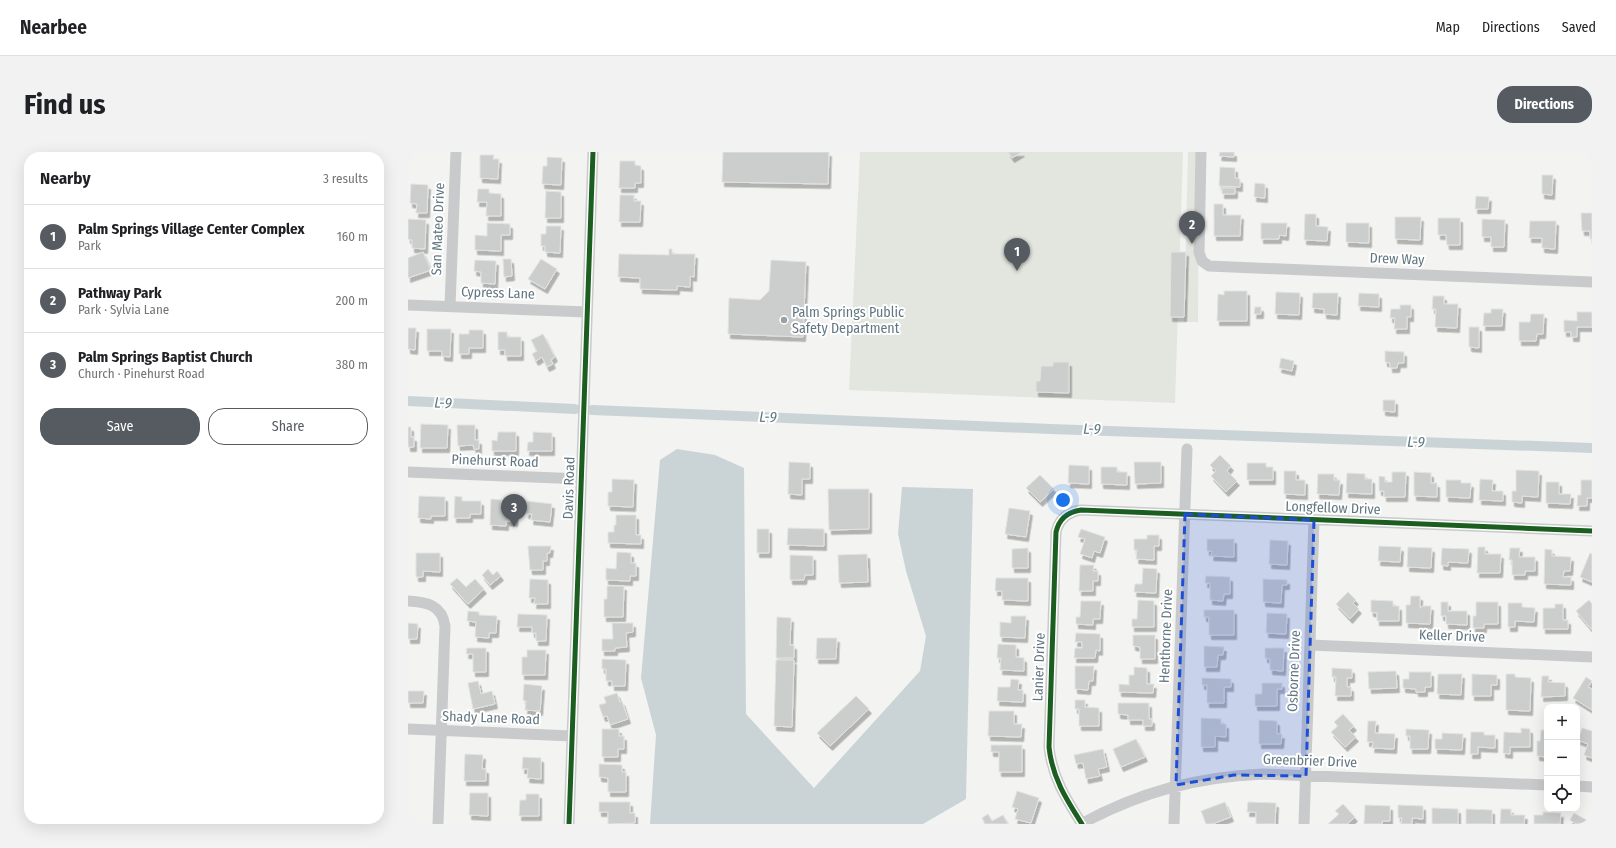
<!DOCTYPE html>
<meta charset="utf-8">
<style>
body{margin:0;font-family:"Fira Sans Condensed",sans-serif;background:#f2f2f2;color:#202124}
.controls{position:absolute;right:12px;bottom:12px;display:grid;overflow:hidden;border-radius:8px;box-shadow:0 4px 16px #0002}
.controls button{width:36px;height:36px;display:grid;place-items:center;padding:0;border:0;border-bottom:1px solid #e0e0e0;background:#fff;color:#202124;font:20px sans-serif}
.you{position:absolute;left:655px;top:348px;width:14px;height:14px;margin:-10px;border:3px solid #fff;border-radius:50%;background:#1a73e8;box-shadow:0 0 0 6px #1a73e833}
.badge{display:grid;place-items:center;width:26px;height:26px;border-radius:50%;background:#555b60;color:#fff;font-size:13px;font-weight:700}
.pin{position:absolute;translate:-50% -33px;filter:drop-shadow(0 1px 2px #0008)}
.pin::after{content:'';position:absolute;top:21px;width:14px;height:12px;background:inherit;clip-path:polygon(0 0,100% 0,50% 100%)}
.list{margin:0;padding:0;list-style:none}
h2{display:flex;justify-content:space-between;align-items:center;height:52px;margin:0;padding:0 16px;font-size:17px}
h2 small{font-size:13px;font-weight:400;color:#757577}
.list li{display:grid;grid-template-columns:26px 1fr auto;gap:12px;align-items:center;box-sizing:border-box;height:64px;padding:0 16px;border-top:1px solid #e0e0e0}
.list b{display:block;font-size:15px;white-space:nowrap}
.list p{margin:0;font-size:13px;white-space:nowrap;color:#757577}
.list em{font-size:13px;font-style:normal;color:#757577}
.actions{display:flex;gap:8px;padding:12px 16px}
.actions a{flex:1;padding:9px 0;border:1px solid #555b60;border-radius:16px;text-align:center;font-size:14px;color:#555b60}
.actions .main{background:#555b60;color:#fff}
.icon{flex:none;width:22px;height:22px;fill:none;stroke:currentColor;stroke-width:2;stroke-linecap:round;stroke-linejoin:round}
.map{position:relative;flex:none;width:1184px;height:672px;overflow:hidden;border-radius:16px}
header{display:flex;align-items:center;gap:24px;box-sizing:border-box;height:56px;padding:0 20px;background:#fff;border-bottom:1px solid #e0e0e0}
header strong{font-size:19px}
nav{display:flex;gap:22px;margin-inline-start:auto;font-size:14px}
.intro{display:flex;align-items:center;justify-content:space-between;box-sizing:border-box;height:96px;padding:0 24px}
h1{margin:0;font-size:28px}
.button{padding:10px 18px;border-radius:16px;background:#555b60;color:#fff;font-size:14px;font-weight:700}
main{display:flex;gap:24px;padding:0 24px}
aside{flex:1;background:#fff;border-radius:16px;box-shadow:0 4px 16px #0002}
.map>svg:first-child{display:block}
.green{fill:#e3e6df}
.water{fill:#cad4d6}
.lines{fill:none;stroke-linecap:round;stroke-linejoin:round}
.canal{stroke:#cad4d6;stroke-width:10}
.building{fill:#cccece;stroke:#e2e2e1;filter:url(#shadow)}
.minor{stroke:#c8cacb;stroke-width:11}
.cycleway-casing{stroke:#fff;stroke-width:8}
.cycleway{stroke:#1b5e20;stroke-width:5}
.marked{fill:#1d4ed8;fill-opacity:0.2;stroke:#1d4ed8;stroke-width:3;stroke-dasharray:8 5;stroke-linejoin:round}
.poi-dot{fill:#95a2a9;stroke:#fff;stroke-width:1.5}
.labels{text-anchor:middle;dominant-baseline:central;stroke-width:4;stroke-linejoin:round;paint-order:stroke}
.street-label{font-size:14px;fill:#627782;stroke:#fff}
.poi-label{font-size:14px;fill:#627782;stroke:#fff;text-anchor:start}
.water-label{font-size:15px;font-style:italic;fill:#5e7a80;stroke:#fff}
</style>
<header>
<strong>Nearbee</strong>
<nav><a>Map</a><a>Directions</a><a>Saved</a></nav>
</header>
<div class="intro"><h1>Find us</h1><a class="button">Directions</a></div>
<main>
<aside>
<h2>Nearby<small>3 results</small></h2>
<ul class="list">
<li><span class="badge">1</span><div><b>Palm Springs Village Center Complex</b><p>Park</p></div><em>160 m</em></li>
<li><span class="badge">2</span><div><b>Pathway Park</b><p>Park · Sylvia Lane</p></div><em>200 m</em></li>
<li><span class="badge">3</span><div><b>Palm Springs Baptist Church</b><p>Church · Pinehurst Road</p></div><em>380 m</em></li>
</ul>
<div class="actions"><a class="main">Save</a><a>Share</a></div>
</aside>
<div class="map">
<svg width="1184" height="672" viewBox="0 0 1184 672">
<defs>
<filter id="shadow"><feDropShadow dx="2.5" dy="4.5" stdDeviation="0" flood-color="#0004"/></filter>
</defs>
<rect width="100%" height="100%" fill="#f3f3f1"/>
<!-- green -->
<path class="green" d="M452,0H775L767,251L441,238Z
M780,0H791L790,170H776Z"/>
<!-- water -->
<path class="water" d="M269,297L307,303L336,316L338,562L406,636L512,519L518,484L498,419L490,382L494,335L565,337L558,647L515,672H242L248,583L233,526L252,308Z"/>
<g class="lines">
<!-- canal -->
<path class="canal" d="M0,249L167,257
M184,258L643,277L1184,296"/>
</g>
<!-- building -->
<path class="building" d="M315,0H421L420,32L314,30Z
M600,0H614L604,6Z
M812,0H826V5L811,4Z
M72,3H86L85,7H91L90,27L72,26Z
M139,5L154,6L153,33L134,32L135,14H139Z
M212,9H227V13L233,14V31H227V36H211Z
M812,15L827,16V26L832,27V35L811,34Z
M1134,23H1145L1144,43L1134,42Z
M847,31L857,32V46L846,45Z
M3,32L20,33L19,61H8L9,52L2,51Z
M814,36H827V42H814Z
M70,37H81V41L93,42V64H78L79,50H69Z
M138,39L153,40V66H137Z
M212,43H226V49H233L232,70H211Z
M1068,44L1081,45L1080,57H1067Z
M806,52H815V63H833L832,84H806Z
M1173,61H1184V86L1182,87V79H1174Z
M897,62H908V74L920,75L919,89L896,88Z
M987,65H1013L1012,88L987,87Z
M1030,66H1052V93H1039L1038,83H1030Z
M0,67L18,68L17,97L4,96V88L0,87Z
M1074,67L1097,68L1096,95H1083V85H1074Z
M1122,69H1148L1147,97L1134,96V86H1121Z
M79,71L102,72V83H93V99L67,98V83L79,84Z
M853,71H879L878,84L871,83V87H853Z
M938,71H961V91L938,90Z
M138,74H153L152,101L137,100V94H133V82H138Z
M261,97H264V102H287L286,125L282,124V135L269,134V138L232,137V126L210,125L211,102L261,103Z
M15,100L23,118L0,126V106Z
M763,100H778L776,165H762Z
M95,107H103L104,124L96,125Z
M133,107L149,117L137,137L120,127Z
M67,108L88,109L87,132L73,131V120L66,119Z
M363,108L398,110L395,185L320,182L321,146L352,148L361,139Z
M816,139H839V169H809L810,142L816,143Z
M868,140L892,141L891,163L867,162Z
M905,141H930L929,163L916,162V157L904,156Z
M951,141L971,142V155L950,154Z
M1025,144H1036V152H1050L1049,176L1027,175L1028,157H1024Z
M992,153H1003V165H999V177H986L987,166H982L983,157H992Z
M847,155H853V162H846Z
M1083,157H1095L1094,174H1075L1076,161H1083Z
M1169,160H1184V175H1169V185H1163V180H1156V168L1169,169Z
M1123,162H1136L1135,182H1129L1128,189H1111V170H1122Z
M1061,175H1071V196L1061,195Z
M0,176H8L7,198L0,197Z
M19,177H43L42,205L34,204V199H19Z
M61,178H75V196H61V202H51V182H61Z
M90,180H99V185H113V204H97V198H90Z
M135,182L147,205L143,208L145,212L139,215L134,205L128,209L124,202L129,199L123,188Z
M977,199L996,200V211H990L989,216H982V211L977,210Z
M873,206L886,209L884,219L871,216Z
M645,210H661V241L628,240V229H632L633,214H645Z
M975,248H987V260L975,259Z
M13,272L40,273L39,296H12Z
M49,273H67V288H71V297H66L65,293L50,294Z
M0,275H3V285H6V295H0Z
M90,280H108V299H84V288L89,289Z
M125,280L144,281V299H119L120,290H125Z
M812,303L823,314L819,319L829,329L818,340L803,324L808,319L802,313Z
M381,310L402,311V327H394V343L380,342Z
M726,310H753V331L727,332Z
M839,311H858V315H865V328H839Z
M661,313L681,314V332L660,331Z
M693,315H709V320H719V333L693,332Z
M1108,318L1131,319L1130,345L1114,344V351L1104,350V339H1108Z
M876,319H888V328H897V343L876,342Z
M984,320H998L997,345H976V339H971V324L977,325V330H984Z
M1006,320L1023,321V331H1029V345L1006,344Z
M939,321L957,322V327H964V342L938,341Z
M910,322H926V328H932L931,343L909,342Z
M632,323L646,337L632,350L618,336Z
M204,327L226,328L225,355L200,354V340H204Z
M1072,327L1085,328L1084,339H1095V349L1071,348Z
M1038,328H1053V331H1063L1062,346L1038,345Z
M1173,328H1184V346H1179V354H1169L1170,343H1173Z
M1138,330H1151V342H1163L1162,352L1138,351Z
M420,337H461V377L421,378Z
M11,344L37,345V364H23V367L10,366Z
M47,344L54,345V349H73V362H62V366H46Z
M83,347L93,348V355L108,356L107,370L98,369V374L82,373Z
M119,349L144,352L142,370L123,368L124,362H118Z
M601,356L622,359L618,385L597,382Z
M208,363H228V383H233V392L200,391V380H206V373H208Z
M380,376L416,377V394L379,393Z
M349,377H361V401H349Z
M673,377L697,385L692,401L686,399L684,406L672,402L677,387L670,385Z
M739,383H751V394H746V408L728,407L729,398H726V387H739Z
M799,387H826V405L803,404L804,399H799Z
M862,388L880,389L879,413L861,412Z
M120,394H143L142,401H139V409H135V418H122Z
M971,394L993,395L992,410L970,409Z
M1000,395L1024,396L1023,416L999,415Z
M1070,395H1077V402H1093L1092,421H1069Z
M620,396V416H604V397Z
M1034,396L1061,397L1060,411L1040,410V414L1033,413Z
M1102,396H1112L1111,405H1127V419H1117V423H1104V408H1101Z
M1137,397L1144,398V404L1163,405L1162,419H1156L1155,425H1163V433L1136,432Z
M209,400L223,401V411H228V424H222V429L198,428V416L208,417Z
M8,401H32V420L15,419V425H8Z
M1182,401L1184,402V430L1172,425Z
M459,402L460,430L431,431L430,403Z
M382,403L405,404V423H397L396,428H382Z
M672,413H686L685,419H690V429H685V439H671Z
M735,416L749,417L748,441L726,440L727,432H734Z
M80,417L85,423L89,419L93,424L82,433L74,423Z
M798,424L822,425V442H816L815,449L802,448V431H797Z
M49,426L58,435L67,427L76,437L60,452L42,432Z
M588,426H620V449L594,448V439H587Z
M122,427L140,428V452H126L127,446H121Z
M855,427L879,428V433H874L873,451L855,450Z
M199,434H216L215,465H196V447H199Z
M940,440L948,448L945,451L951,457L942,467L928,452Z
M1003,444H1012V456H1013L1014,454H1023L1022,472L998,471V453H1002Z
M730,448L746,449V475H724V467H729Z
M963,448L985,449V454H991V469H969V461L963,460Z
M1181,448L1184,452V478L1168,459Z
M673,449H693L692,467H685V473L668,472V465H672Z
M1033,450H1040V459H1059V473L1038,472V464H1033Z
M1068,450H1090V472H1076V476H1065V464H1068Z
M1100,451H1114V455L1127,456L1126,470L1107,469V475H1100Z
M1147,452H1155V468H1160V477H1135V456H1147Z
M796,458H826V483H801V465H796Z
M60,459L71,460V463L89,464L88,481H81V486L67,485L68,470L59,469Z
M859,461L879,462L878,482L858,481Z
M110,462L139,463L138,489H128V481H124V475H109Z
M603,464H618L617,486L592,485V470L603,471Z
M369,465L383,466L382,493H386V506H368Z
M0,471L10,472L9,487H0Z
M204,471H225V480L218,481L219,495L207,496V499H194V487H205Z
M668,481L692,482V499L688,498L687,506H666L667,496H674V490H667Z
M725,483H747V507H732V495L725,494Z
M409,486H429L428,507H408Z
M590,492L608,493V505L616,506V519L592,518L593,506H589Z
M796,494L816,495L815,503H810L809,515H796Z
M59,496H78V520H65V502H58Z
M857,496H876L875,519L862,518V507L857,506Z
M119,498H138L137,523H114V505H119Z
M194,507L218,508L217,534H204V529H198V517H194Z
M368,508H386L384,575L366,574Z
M667,514H686L685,529H681L680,538L667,537Z
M726,515L739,516V532H746L745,541L711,540V532L721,533V523H726Z
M924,516L944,517V526H939V535H943V544H927L928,525H924Z
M988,519L989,536L961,537L960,520Z
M1001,520H1023V535H1017V540H1008V537L995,536V527H1001Z
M1030,522H1054L1053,543L1029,542Z
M1064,522L1089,523V533H1083V544H1064Z
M1098,522H1107V525L1123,526L1122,559L1098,558Z
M1134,524H1141L1140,530L1157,531V544L1133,545Z
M1178,525L1184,529L1180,535L1184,537V558L1165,546Z
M794,526L823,527V535H816V551H799V533H794Z
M603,527L611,528L610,538H615V550L589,549L590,535H602Z
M70,529L73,542L84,539L87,552L65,557L60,531Z
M854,531H874V537H869V554H847V542H854Z
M116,532L134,534L132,559L117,558L118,549L115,548Z
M0,539H16L15,551H0Z
M209,541L212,550L214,549L220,567L202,573L199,564L195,565L191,553L198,551L196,545Z
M448,544L461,557L422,594L409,581Z
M667,548H677V555L691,556V574H671V557H667Z
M710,551H741V567H744V574H735V568H720V563L710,562Z
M581,559H606V572H614L613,585L580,584Z
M935,562L946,574L941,578L948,585L937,595L923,580L930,574L926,570Z
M793,566L813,567V572H818V585L807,584V595H793Z
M851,568L869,569V582H874L873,592H851Z
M960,569H968L967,581L987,582L986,597L964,596L965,590H959Z
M1113,576L1122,577V595H1102V602L1095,601L1096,580L1113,581Z
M1174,576L1184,579V606L1176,603L1180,592L1170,588Z
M194,577H211V584H216V597H210V605H194Z
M998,577L1021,578L1020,597H1002V584H998Z
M1133,578H1139V605L1129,604V589H1132Z
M1063,580H1076V583H1087V596L1070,595V602H1062Z
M1034,581L1055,582L1054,598L1027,597V587H1034Z
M728,587L737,605L713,615L705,597Z
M583,593H614V620H591V600H583Z
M695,597L699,615L690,617L692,624L678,627L675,611L668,612L666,603Z
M57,602L75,603L74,617H78V629H56Z
M115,605L133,606V627L119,626L120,617H114Z
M191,612L214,613V620H218V640H200V626L191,625Z
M609,639L631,646L623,671L607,667L610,657L604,655Z
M62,641H80V664L61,663Z
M118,642H131V664H111L112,648H118Z
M191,650H222V661H227V671L200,672V660H191Z
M817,650L823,665L804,672H798L793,659Z
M840,650L868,651L867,672H848V660H839Z
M935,652L947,665L939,672H920L931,662L927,659Z
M957,653L982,654V669H974V672H956Z
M990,653L1015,654V667L1004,666V672H993L994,666H990Z
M1024,656L1050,657V672H1024Z
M1058,657L1084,658V672H1058Z
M1093,657H1103V663H1117L1116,672H1092Z
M1135,660L1153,661L1152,672H1126V663H1135Z
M1166,661L1184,671V672H1168L1162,668Z
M580,662L584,669L595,663L600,672H577L574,666Z"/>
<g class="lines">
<!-- minor -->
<path class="minor" d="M793,0L791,100L794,109L801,114L1184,130
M0,153L179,160
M42,154L48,0
M0,320L173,327
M0,449C19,450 34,453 37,474L30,672
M902,493L1184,505
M0,577L164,584
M1169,634L1184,635
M161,672L185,0
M673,672C732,640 788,625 855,622L1139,633
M674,672C658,647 644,625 641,595L648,380C651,367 659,360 673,358L1184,379
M766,672L779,297
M896,672L906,368"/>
<defs>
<path id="cycleway" d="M161,672L185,0
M674,672C658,647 644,625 641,595L648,380C651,367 659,360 673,358L1184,379"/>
</defs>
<!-- cycleway casing -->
<use href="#cycleway" class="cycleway-casing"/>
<!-- cycleway -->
<use href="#cycleway" class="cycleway"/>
</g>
<!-- marked area -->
<path class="marked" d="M777,362L906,368L898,624L826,623L768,633Z"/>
<!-- markers -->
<circle class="poi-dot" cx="376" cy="168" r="4"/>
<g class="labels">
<!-- street labels -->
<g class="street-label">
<text transform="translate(30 77) rotate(-88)">San Mateo Drive</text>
<text transform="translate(989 107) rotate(2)">Drew Way</text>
<text transform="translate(90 141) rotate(2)">Cypress Lane</text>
<text transform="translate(87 309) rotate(2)">Pinehurst Road</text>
<text transform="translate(161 336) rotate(-88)">Davis Road</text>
<text transform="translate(925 356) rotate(2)">Longfellow Drive</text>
<text transform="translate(758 484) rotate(-88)">Henthorne Drive</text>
<text transform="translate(1044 484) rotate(2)">Keller Drive</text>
<text transform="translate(631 515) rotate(-88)">Lanier Drive</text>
<text transform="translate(886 519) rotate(-88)">Osborne Drive</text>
<text transform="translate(83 566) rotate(2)">Shady Lane Road</text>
<text transform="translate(902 609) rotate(2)">Greenbrier Drive</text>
</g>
<!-- poi labels -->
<g class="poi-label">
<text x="384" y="160">Palm Springs Public<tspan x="384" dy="16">Safety Department</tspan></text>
</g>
<!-- water labels -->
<g class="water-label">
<text transform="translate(35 251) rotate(3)">L-9</text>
<text transform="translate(360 265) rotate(2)">L-9</text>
<text transform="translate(684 277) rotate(2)">L-9</text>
<text transform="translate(1008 290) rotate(2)">L-9</text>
</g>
</g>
</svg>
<div class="controls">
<button>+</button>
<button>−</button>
<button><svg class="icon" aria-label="locate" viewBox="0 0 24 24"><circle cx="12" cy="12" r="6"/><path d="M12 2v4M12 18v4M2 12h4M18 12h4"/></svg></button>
</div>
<div class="you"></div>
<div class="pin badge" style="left:609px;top:119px">1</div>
<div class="pin badge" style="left:784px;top:92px">2</div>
<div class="pin badge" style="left:106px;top:375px">3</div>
</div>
</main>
